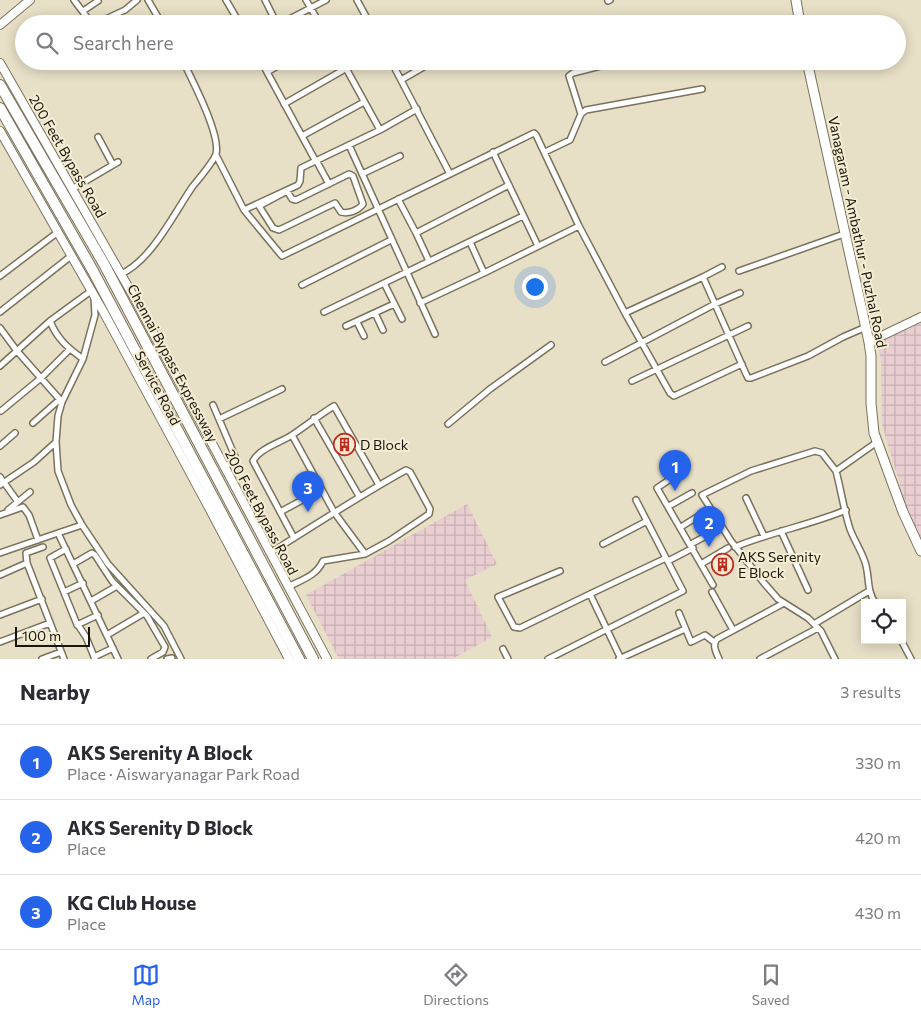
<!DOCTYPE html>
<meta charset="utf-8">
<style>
body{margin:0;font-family:Commissioner,sans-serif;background:#f7f7f7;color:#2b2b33}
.controls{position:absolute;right:15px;bottom:15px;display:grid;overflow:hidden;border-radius:0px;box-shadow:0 2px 12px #0003}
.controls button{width:45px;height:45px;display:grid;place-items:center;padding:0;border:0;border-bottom:1px solid #e1e1e2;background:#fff;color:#2b2b33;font:25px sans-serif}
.scale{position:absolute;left:15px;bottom:12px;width:75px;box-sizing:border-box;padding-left:5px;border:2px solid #18150c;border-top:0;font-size:14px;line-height:18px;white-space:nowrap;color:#18150c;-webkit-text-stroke:4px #f5edd3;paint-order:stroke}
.you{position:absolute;left:534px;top:286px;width:18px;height:18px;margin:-12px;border:4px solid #fff;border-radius:50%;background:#1a73e8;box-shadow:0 0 0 8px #1a73e833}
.badge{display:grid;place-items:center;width:32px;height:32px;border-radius:50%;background:#2563eb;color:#fff;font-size:16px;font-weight:700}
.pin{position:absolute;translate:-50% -41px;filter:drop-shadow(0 1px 2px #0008)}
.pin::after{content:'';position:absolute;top:26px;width:18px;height:15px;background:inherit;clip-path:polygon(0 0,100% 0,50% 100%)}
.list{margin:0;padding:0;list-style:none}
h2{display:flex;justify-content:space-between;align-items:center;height:65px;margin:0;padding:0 20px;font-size:21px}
h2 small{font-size:16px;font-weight:400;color:#7c7c81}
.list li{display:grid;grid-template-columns:32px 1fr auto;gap:15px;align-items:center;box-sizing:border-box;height:75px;padding:0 20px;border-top:1px solid #e1e1e2}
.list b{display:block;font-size:19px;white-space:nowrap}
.list p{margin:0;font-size:16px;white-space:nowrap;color:#7c7c81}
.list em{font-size:16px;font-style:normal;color:#7c7c81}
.icon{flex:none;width:28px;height:28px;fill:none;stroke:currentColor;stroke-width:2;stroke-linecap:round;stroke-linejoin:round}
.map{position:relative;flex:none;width:921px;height:659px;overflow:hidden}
.search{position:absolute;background:#fff;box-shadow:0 2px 12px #0003;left:15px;right:15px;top:15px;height:55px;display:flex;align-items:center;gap:12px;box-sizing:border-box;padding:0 18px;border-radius:28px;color:#7c7c81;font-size:19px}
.sheet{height:290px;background:#fff}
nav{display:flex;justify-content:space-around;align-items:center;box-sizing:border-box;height:70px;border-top:1px solid #e1e1e2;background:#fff;font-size:14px;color:#7c7c81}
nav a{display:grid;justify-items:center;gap:2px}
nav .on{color:#2563eb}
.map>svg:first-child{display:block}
.industrial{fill:url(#industrial-grid)}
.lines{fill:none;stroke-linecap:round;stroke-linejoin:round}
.street-casing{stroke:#7a725c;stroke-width:8}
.secondary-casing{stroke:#7a725c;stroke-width:10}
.primary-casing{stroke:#7a725c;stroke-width:11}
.highway-casing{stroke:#7a725c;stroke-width:12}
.street{stroke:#fff;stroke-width:5}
.secondary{stroke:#fff;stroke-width:8}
.primary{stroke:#fff;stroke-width:9}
.highway{stroke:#fff;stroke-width:10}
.labels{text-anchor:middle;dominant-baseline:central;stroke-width:4;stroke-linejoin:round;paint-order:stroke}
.street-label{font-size:14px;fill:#18150c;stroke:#f5edd3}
.poi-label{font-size:14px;fill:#18150c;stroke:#f5edd3;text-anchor:start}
</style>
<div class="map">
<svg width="921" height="659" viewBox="0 0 921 659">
<defs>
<pattern id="industrial-grid" width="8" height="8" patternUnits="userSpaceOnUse" patternTransform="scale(1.25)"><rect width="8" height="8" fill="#e9ced1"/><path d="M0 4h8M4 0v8" fill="none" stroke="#c7b0b2"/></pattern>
</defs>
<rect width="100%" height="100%" fill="#e7dfc6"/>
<!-- industrial -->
<path class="industrial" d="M921,319V541L909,515L882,425L881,361L877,340Z
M467,504L497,564L465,580L492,637L452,659H339L306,595Z"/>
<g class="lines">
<defs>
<path id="street" d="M74,0L92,24
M148,0L162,24
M226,0L240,24
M265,0L277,24
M306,0L320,24
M357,0L370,24
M608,1L610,0
M83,11L98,1
M95,24L125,10L137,0
M280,24L326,0
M261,61L315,160
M342,61L380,130
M391,61L450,174
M267,72L286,61
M401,80L434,61
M284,104L359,61
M581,114L569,76L573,73L620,61
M302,136L364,102
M98,137L113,165
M349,145L435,334
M493,152L538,246
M545,152L570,140L581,114L586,110L702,89
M216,155L244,210L298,185L300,181L301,168L380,130L417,109
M316,160L329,184
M349,174L353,176L363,204C358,211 348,214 341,212L335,203L279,230L273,228L259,206L287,191L292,199L296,200Z
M362,174L400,156
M72,189L118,162
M398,199L416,233
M244,210L282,256L534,133L536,135L579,226L625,313
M429,261L416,233L509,185
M739,271L844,234
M484,273L579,226
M121,274C152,260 174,213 193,186C198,180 214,160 216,154C221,135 192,80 183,61
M0,276L58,232
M703,277L722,267
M384,283L402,319
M302,285L391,240
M94,298L95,315L83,359L62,402L58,416L56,442L58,471L71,505L82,525L108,564L164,626L181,659
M420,303L484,273L470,242
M0,312L71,256
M324,312L523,216
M375,313L383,330
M50,321C57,339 68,348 83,359
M357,322L364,336
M346,326L394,304
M0,328L17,351L62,402
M605,362L715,304L740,293
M742,364L674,396L670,393L625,313L703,277L746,374L748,378H751L808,356L843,337L866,327
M0,366L50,321L91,291
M632,381L748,326
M213,405L236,459V462L224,466
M1,411L41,378L70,349
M314,418L359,496
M219,419L282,389
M33,423L59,400
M448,424L490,389L551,345
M0,446L15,433
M836,471C841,490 844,511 850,529C854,540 861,550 865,562C870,577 866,588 875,603
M678,474L657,488L713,585
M0,477L18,502
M0,485L34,462L56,442
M746,498L764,536
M669,506L692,493
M8,510L30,492
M280,512L321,490
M0,515L23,507L29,515L38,540
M82,525L58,533L118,659
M681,527L703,513
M781,531L808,590
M294,538L253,461C260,448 280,443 292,435C306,426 319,415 334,406L379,485
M603,544L647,521
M691,544L715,531
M43,547L26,553L27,563L64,659
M735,547C771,532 810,525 846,510
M66,549L50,558L76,622L86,637L95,659
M0,553L58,533
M270,553C315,525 359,496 406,470L410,472L430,509L429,514L389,541L365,554L334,512L292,435
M668,561L693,548
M73,564L92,553L95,555L112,581L147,616L165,647L163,652L151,659
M701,564L728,548
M560,571L498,597L514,627L520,628L590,594
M0,575L27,563
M288,587C303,579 316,576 323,561L365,554
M64,592L83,583
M712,592L733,630
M91,601L117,586
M679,613L691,642L705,635L714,642
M0,615L42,599
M814,624L869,591
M77,625L98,615
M107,635L144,613
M901,640L911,659
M0,642L50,623
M503,649L508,659
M94,657L113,648
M42,659L61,652
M167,659L172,658L171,659
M548,659L683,591L636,500
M619,659L685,629
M621,659L590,594L666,558
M719,659C716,652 712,645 717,639L784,603
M760,659L818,628
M835,659L821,631L808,618L778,599L764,583L731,541L702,495L751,471L815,451L822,453L836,471L877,442"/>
<path id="secondary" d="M0,25L30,0
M0,63L134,297L327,659
M0,131L103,311L208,506L289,659
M869,342L921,317"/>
<path id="primary" d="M796,0L800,24
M807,61L869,342L871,356V403L874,433L903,512L921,551"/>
<path id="highway" d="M0,85L104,264L313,659
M0,108L93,271L299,659"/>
</defs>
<!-- street casing -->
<use href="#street" class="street-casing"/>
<!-- secondary casing -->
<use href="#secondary" class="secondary-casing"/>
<!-- primary casing -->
<use href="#primary" class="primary-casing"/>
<!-- highway casing -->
<use href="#highway" class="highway-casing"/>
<!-- street -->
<use href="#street" class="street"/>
<!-- secondary -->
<use href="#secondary" class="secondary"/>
<!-- primary -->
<use href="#primary" class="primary"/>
<!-- highway -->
<use href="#highway" class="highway"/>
</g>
<!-- icons -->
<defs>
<symbol id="building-ring" viewBox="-11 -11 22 22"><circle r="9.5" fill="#f5edd3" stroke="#bb2e1e" stroke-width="1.5"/><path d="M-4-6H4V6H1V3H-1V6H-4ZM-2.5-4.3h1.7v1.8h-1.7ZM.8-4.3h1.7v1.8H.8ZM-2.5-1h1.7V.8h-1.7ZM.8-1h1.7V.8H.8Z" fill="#bb2e1e"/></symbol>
</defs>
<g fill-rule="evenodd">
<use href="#building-ring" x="332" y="432" width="25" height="25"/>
<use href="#building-ring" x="710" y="552" width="25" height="25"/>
</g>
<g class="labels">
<!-- street labels -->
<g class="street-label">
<text transform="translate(68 156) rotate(60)">200 Feet Bypass Road</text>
<text transform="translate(858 232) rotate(78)">Vanagaram - Ambathur - Puzhal Road</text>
<text transform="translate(173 363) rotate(62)">Chennai Bypass Expressway</text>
<text transform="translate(158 388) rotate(62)">Service Road</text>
<text transform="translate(262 512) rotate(62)">200 Feet Bypass Road</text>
</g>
<!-- poi labels -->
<g class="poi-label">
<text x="360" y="444">D Block</text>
<text x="738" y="556">AKS Serenity<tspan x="738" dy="16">E Block</tspan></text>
</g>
</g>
</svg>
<div class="controls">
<button><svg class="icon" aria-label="locate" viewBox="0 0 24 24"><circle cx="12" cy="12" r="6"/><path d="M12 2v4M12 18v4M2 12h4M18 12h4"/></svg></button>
</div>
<div class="scale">100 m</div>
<div class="you"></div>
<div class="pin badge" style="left:675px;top:491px">1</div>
<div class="pin badge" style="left:709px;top:547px">2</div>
<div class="pin badge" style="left:308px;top:512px">3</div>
<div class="search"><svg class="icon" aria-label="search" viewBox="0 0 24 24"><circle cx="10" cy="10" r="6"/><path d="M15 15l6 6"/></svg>Search here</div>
</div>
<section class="sheet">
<h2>Nearby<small>3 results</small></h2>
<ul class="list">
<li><span class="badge">1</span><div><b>AKS Serenity A Block</b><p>Place · Aiswaryanagar Park Road</p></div><em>330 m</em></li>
<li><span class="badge">2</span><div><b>AKS Serenity D Block</b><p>Place</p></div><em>420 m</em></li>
<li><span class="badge">3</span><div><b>KG Club House</b><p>Place</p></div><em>430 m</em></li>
</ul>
</section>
<nav>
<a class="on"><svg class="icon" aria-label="map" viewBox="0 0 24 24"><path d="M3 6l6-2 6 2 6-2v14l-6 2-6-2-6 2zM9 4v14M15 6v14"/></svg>Map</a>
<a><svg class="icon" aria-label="directions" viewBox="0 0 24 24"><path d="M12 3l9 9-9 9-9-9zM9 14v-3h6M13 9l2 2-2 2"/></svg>Directions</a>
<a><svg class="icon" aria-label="saved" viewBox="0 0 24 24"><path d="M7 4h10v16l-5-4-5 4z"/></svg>Saved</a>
</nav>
